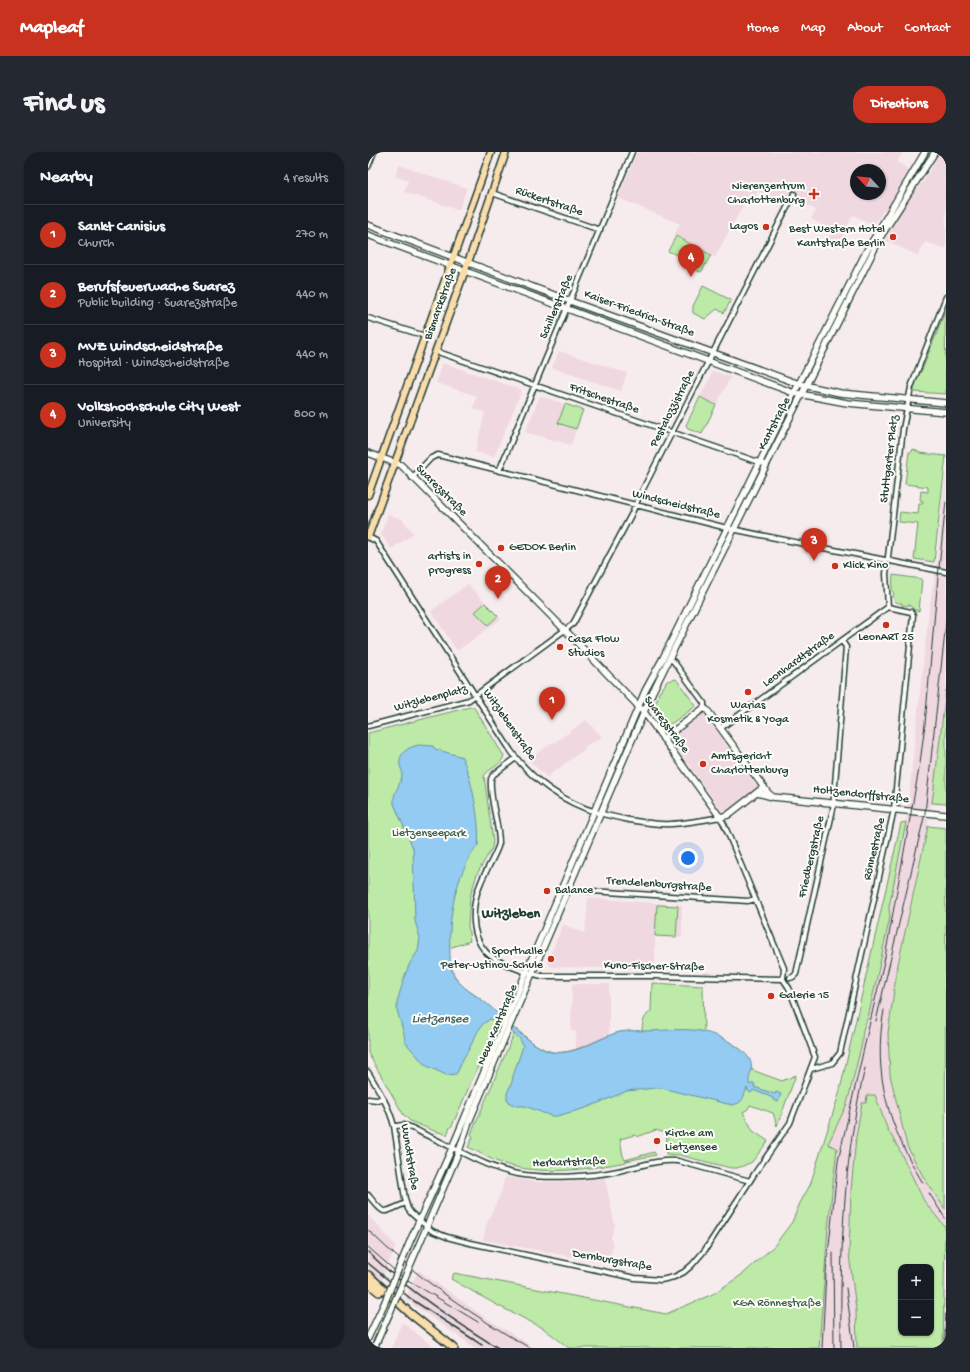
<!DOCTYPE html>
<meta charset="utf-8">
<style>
body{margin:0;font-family:"Gochi Hand",sans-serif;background:#242831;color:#f1f3f6}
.controls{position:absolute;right:12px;bottom:12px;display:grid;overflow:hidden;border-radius:8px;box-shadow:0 1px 3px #0004}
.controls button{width:36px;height:36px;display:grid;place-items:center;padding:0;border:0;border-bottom:1px solid #363941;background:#171b24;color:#f1f3f6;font:20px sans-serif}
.compass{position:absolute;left:482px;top:12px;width:36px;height:36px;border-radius:50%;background:#171b24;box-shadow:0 1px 3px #0004;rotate:296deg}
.you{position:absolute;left:320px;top:706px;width:14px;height:14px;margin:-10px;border:3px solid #fff;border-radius:50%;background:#1a73e8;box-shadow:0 0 0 6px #1a73e833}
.badge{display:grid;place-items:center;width:26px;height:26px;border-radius:50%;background:#c8321e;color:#fff;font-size:13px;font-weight:700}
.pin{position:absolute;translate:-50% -33px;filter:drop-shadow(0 1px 2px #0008)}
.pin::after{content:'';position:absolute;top:21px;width:14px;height:12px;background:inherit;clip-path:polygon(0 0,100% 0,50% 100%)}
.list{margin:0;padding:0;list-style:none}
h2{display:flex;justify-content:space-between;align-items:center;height:52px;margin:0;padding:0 16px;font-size:17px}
h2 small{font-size:13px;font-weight:400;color:#9ea1a6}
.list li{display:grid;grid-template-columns:26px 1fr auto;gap:12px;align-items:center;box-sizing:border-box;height:60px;padding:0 16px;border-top:1px solid #363941}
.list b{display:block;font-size:15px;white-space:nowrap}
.list p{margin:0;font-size:13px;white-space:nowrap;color:#9ea1a6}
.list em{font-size:13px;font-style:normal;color:#9ea1a6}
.map{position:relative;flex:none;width:578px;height:1196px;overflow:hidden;border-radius:16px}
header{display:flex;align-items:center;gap:24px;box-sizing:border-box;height:56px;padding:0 20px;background:#c8321e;color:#fff}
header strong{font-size:19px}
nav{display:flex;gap:22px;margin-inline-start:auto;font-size:14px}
.intro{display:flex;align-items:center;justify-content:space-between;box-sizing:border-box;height:96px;padding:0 24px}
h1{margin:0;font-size:28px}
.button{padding:10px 18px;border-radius:16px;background:#c8321e;color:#fff;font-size:14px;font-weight:700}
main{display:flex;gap:24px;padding:0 24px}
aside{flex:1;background:#171b24;border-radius:16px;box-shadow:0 1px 3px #0004}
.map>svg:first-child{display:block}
.built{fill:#f0d8e1;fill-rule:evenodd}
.green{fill:#bdeaa7;stroke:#6e946e;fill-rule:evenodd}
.water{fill:#93cbf2;stroke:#6592a6}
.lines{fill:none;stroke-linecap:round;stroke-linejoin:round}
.street-casing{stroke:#1f3d34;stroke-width:7}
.secondary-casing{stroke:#1f3d34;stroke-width:8}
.primary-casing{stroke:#1f3d34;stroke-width:9}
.highway-casing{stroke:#1f3d34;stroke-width:10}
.street{stroke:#fdfcf7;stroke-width:4}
.secondary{stroke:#fdfcf7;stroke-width:5.5}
.primary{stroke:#fbddab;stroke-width:6}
.highway{stroke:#fbddab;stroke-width:7}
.tram{stroke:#1f3d34;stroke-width:1}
.rail{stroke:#1f3d34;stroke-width:1.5}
.secondary-bridge-casing{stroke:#1f3d34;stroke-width:8;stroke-linecap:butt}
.secondary-bridge{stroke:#fdfcf7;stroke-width:5.5}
.poi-dot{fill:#c8321e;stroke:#fdfcf7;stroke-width:1.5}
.labels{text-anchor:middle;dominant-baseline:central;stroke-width:4;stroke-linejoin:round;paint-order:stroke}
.poi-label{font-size:12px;fill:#1f3d34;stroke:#fdfcf7;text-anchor:start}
.street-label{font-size:12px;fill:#1f3d34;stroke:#fdfcf7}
.park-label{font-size:12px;fill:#3f604b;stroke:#fdfcf7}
.water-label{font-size:13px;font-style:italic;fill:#3c6064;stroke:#fdfcf7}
.quarter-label{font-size:14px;font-weight:bold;fill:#1f3d34;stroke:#fdfcf7}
</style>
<header>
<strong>Mapleaf</strong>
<nav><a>Home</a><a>Map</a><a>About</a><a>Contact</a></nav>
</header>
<div class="intro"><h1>Find us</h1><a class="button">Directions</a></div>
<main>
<aside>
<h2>Nearby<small>4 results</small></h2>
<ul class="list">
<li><span class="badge">1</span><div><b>Sankt Canisius</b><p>Church</p></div><em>270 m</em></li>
<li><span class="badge">2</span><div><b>Berufsfeuerwache Suarez</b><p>Public building · Suarezstraße</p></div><em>440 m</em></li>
<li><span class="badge">3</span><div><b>MVZ Windscheidstraße</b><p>Hospital · Windscheidstraße</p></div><em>440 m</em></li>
<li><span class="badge">4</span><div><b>Volkshochschule City West</b><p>University</p></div><em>800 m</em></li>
</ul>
</aside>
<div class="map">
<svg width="578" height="1196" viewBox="0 0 578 1196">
<rect width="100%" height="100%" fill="#f7eced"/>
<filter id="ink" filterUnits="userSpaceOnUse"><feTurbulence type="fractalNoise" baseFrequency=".025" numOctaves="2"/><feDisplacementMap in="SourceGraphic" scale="8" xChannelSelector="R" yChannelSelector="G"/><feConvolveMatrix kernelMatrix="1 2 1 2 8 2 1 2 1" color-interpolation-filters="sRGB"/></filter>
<g filter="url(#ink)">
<!-- built -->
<path class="built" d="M269,0H535L529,10L541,18L538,24L539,26L520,58L515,59L506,73L485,63L470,94L462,89L459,90L464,78L443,67L448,58L428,48L430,46L431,42L422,38L416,52L390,39L382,55L376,52L347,105L306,83L312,72L250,46ZM488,18H512V42H488Z
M573,0L578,1V97L557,90L550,104L517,88L521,81L522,74L545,40L555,30Z
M31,13L99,36L91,58L36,40L40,29L27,24Z
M191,199L259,221L253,239L184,216Z
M75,211L154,238L126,305L107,300L117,261L105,256L109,244L68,231Z
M345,219L363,225L348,253L332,245Z
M172,244L197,252L190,271L208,277L203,293L167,283L157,280Z
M578,317V538L564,651L529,817L520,881L522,923L539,994L556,1026L577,1056L578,991V1196H575L577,1075L556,1049L531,997L519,976L507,943H499L498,952L494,951L488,985L483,1039L481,1102L488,1157L489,1196H451L460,1076L469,996L459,992L479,952L484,935L494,891V884L496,873L500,866L522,765L521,755L538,670L561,457L569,410Z
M20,362L34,367L46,382L23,397L13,382Z
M100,432L133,467L89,499L63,459Z
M335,562H339L344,566L341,569L350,581L387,632H391L392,634L391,637L359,660L354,659L308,595L303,594L301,590L303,586L332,565V563Z
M218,568L234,585L225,591L224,590L217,594V597L179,625L160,608L185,590L186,591Z
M220,746L314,753V785H309L308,786L287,785V817L183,815L179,810L195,772L217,781Z
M204,832H241V884L208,898V879H203Z
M137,1025L171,1030L208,1029L237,1026L247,1074L243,1085L245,1094L241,1112L115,1088L118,1073L133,1040Z
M0,1063L28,1094L13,1129L0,1116Z
M50,1118L115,1164L167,1196H107L37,1147Z
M34,1170L38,1173L67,1196H23Z"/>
<!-- green -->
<path class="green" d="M308,84L343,103L334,119L332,120L316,112L314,110L317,105L319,106L321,101L315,97L311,104L300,99Z
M335,134L363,148L356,161L349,157L337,167L325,161V154Z
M577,160L578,242L546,240C546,234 549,222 554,218Z
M332,245L348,253L334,282L320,277L318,273Z
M197,252L215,258L208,277L190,271Z
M545,297L552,301L578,304L566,410L546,407L550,372L531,370L532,360L550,362L551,352H554L555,349L552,348L553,339L560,340V335L537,332L541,300H544Z
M525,423L554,427L551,459L547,458L541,453L534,454V451C529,452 526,449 525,444L526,441L524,439Z
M117,451L130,464L120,473L107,460Z
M308,527L328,554L304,571L298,574L295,573L284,558L291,543L290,542L292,539H293L299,529Z
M578,538V652L564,651Z
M102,555H105L107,557L136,604C133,614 121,616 116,624L125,689L124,696L109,722L102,745L100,773L102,789L81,796L82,811L86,823L95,835L110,845L132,864L84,974L82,975L79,983L71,980H69L42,969L35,962L0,901V581Z
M538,670L521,755L522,765L500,866C495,874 494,882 494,891L479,952L460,992L469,996L460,1076L451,1196H201L175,1176L127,1152L83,1127L86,1121L298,1162L345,1142L375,1122L406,1094L424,1070L432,1051L442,1033L471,942L533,671Z
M560,674L578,676L577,1057L556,1026L539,994L522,923L520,881L529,817Z
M289,753L310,754L308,785L287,784Z
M284,831L335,834L336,880C355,887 381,894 384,918L414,929L428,923L409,974L405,961L382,953L380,957L375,960L385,979L400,989L384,1010L375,1014L369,1016H363L311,1003L298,1002L299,982L288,978L269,985L267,983L252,987L255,1004L257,1008L286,1000L288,1003L258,1009V1010C218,1018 172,1024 133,1011C121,1007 111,1000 100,995L105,985L103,982L148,877C158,885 168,895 181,899C203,906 231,885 252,880C259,879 267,879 274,879C274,871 276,864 283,859Z
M499,943H507L519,976L531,997L556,1049L577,1075L575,1196H489L488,1157L481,1102L483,1039L488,985L494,951H498ZM533,1115H563V1181H533Z"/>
<!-- water -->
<path class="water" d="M51,593L65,594L67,597L91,604H93C103,620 113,674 110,693C87,723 80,765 82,802C82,809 83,819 87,825C98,841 117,847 130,862C140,872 170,898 183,900C209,904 229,886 252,880C262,878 273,879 283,879C297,878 311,877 325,878C342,879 373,892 382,908C386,917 380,923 381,932H387L386,935L407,942L408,940L413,942L410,950L405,948V946L385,938L383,941L380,939L379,936C375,945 376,951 364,953L293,936H288L259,939L218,956L189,964H183L157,954H148L142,951L139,947V941L144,930L145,924L155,894L152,887L130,868L122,867L115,872L110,879L99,901L96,905L90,919L88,922L78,923L57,913L37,890L36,882L29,858V850L37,823L42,811L50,799L52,786L47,769L45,696L26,652C24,640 33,634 34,623C35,619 33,617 32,614C30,601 40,595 51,593Z"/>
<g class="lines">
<defs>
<path id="street" d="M0,15L6,0
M124,41L232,78
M0,166L57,184
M67,199L399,313
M131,319L264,0
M44,326L63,306L70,303L359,376L446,394L578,420
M0,385L8,389L143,599C164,628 196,651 231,661C241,664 251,666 261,668C275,670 290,673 303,672C320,671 336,668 352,665L356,672L416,816L415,827L421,836L447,905L422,971L387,1021L337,1098L324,1113L316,1120L306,1125L293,1128L267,1126L102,1091L79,1085L64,1079L43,1061L40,1057L37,1047L26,974C21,954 10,937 0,920
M302,507L306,510L336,551V556
M0,574L101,548L205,472L263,363L273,341L426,42
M353,576L520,455
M148,606L125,623L123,627C121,647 131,670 131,691C130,699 117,720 113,730C104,750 101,782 118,800C128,811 159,821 174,824H285L415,827
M199,735L208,738L380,749L387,747
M422,826L425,825L428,822L465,657L478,495L474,489
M443,917L464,911L472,901L526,657L545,463L543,460L520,455L518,422L535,277L543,235L578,145
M0,947L9,948L15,946
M26,974C29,974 33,973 35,973C43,974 51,980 58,983C88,996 117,1016 150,1022C178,1027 222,1025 250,1019C270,1015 290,1007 310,1009L382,1029
M0,1043C18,1065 13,1061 38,1051"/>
<path id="secondary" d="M0,73L202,149L431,232L472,241L578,251
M0,83L426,241L479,251L578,260
M0,301L33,313L197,478L276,560L352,665L360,663L396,635
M295,587L336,556L339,558L400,641L405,645
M389,641L405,645L578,663
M43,1087L81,1003L277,539L295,506L423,247L451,193L498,100L557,0
M50,1095L91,999L101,970L142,873L285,539L513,84L567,0
M0,1186L16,1152
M6,1196L23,1158"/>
<path id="primary" d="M0,343L123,0
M0,385L103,102L138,0"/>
<path id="highway" d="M0,1123L43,1162L86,1196
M0,1131L11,1140"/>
</defs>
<!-- street casing -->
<use href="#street" class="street-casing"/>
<!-- secondary casing -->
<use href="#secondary" class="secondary-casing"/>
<!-- primary casing -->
<use href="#primary" class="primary-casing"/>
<!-- highway casing -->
<use href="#highway" class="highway-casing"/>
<!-- street -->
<use href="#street" class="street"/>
<!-- secondary -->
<use href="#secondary" class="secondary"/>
<!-- primary -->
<use href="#primary" class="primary"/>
<!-- highway -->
<use href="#highway" class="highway"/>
<!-- tram -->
<path class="tram" d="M516,858C504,924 521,975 555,1031
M508,869L557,661L578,471
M561,1041L577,1066
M0,1078C46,1124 105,1164 162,1196
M0,1095L33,1124L110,1170
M465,1101L466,1196
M478,1136L486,1196
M454,1196L458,1121L470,1009L517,805L552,611L557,572L570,425L578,350
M473,1196C472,1102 475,1007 497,916"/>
<!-- rail -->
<path class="rail" d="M0,1100C38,1137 85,1168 130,1196
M0,1111L43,1147L114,1193
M577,1196L578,1162"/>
<defs>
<path id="secondary-bridge" d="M16,1152L43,1087
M23,1158L50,1095"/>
</defs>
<!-- secondary-bridge casing -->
<use href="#secondary-bridge" class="secondary-bridge-casing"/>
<!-- secondary-bridge -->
<use href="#secondary-bridge" class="secondary-bridge"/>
</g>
</g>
<!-- markers -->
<g class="poi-dot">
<path d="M444 36h4v4h4v4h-4v4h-4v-4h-4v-4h4z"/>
<circle cx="398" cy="75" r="4"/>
<circle cx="525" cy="85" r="4"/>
<circle cx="133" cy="396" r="4"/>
<circle cx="111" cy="412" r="4"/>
<circle cx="467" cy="414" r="4"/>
<circle cx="518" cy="473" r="4"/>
<circle cx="192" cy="495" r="4"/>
<circle cx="380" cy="540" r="4"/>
<circle cx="335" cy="612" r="4"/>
<circle cx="179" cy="739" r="4"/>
<circle cx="183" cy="807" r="4"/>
<circle cx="403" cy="844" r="4"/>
<circle cx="289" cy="989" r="4"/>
</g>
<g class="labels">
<!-- poi labels -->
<g class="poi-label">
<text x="437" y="35" text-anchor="end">Nierenzentrum<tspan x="437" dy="14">Charlottenburg</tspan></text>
<text x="390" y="75" text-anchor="end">Lagos</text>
<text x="517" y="78" text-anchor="end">Best Western Hotel<tspan x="517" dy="14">Kantstraße Berlin</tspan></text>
<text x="141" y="396">GEDOK Berlin</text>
<text x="103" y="405" text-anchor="end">artists in<tspan x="103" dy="14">progress</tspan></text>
<text x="475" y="414">Klick Kino</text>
<text x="518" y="486" text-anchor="middle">LeonART 25</text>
<text x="200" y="488">Casa Flow<tspan x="200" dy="14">Studios</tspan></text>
<text x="380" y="554" text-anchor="middle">Warias<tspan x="380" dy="14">Kosmetik &amp; Yoga</tspan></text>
<text x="343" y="605">Amtsgericht<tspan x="343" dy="14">Charlottenburg</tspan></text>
<text x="187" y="739">Balance</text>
<text x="175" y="800" text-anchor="end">Sporthalle<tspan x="175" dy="14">Peter-Ustinov-Schule</tspan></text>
<text x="411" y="844">Galerie 15</text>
<text x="297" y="982">Kirche am<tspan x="297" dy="14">Lietzensee</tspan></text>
</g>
<!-- street labels -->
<g class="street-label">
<text transform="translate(181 50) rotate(19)">Rückertstraße</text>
<text transform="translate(73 152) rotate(-70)">Bismarckstraße</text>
<text transform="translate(189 155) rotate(-67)">Schillerstraße</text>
<text transform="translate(271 162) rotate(20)">Kaiser-Friedrich-Straße</text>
<text transform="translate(236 247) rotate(19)">Fritschestraße</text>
<text transform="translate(305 257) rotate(-63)">Pestalozzistraße</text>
<text transform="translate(407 272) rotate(-63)">Kantstraße</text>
<text transform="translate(522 307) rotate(-83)">Stuttgarter Platz</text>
<text transform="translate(73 339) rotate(45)">Suarezstraße</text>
<text transform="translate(308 353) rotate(14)">Windscheidstraße</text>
<text transform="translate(431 508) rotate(-36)">Leonhardtstraße</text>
<text transform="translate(63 547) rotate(-15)">Witzlebenplatz</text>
<text transform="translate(141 573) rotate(55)">Witzlebenstraße</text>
<text transform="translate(298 573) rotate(53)">Suarezstraße</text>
<text transform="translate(493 643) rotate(6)">Holtzendorffstraße</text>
<text transform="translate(507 697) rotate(-77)">Rönnestraße</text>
<text transform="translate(444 705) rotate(-77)">Friedbergstraße</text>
<text transform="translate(291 733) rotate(4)">Trendelenburgstraße</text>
<text transform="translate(286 815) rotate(1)">Kuno-Fischer-Straße</text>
<text transform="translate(130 873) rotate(-67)">Neue Kantstraße</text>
<text transform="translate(41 1005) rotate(81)">Wundtstraße</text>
<text transform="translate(201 1011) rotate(-2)">Herbartstraße</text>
<text transform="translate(244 1109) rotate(10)">Dernburgstraße</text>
</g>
<!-- park labels -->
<g class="park-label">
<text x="61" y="682">Lietzenseepark</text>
<text x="409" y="1152">KGA Rönnestraße</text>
</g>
<!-- water labels -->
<g class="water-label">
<text x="72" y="867">Lietzensee</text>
</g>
<!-- quarter labels -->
<g class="quarter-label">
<text x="143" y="762">Witzleben</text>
</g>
</g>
</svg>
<div class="controls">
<button>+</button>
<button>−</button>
</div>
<svg class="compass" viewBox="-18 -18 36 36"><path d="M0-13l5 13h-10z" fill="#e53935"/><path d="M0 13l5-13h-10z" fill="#9ea1a6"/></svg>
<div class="you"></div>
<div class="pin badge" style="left:184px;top:568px">1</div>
<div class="pin badge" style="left:130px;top:447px">2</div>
<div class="pin badge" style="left:446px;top:409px">3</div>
<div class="pin badge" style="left:323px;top:125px">4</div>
</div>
</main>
